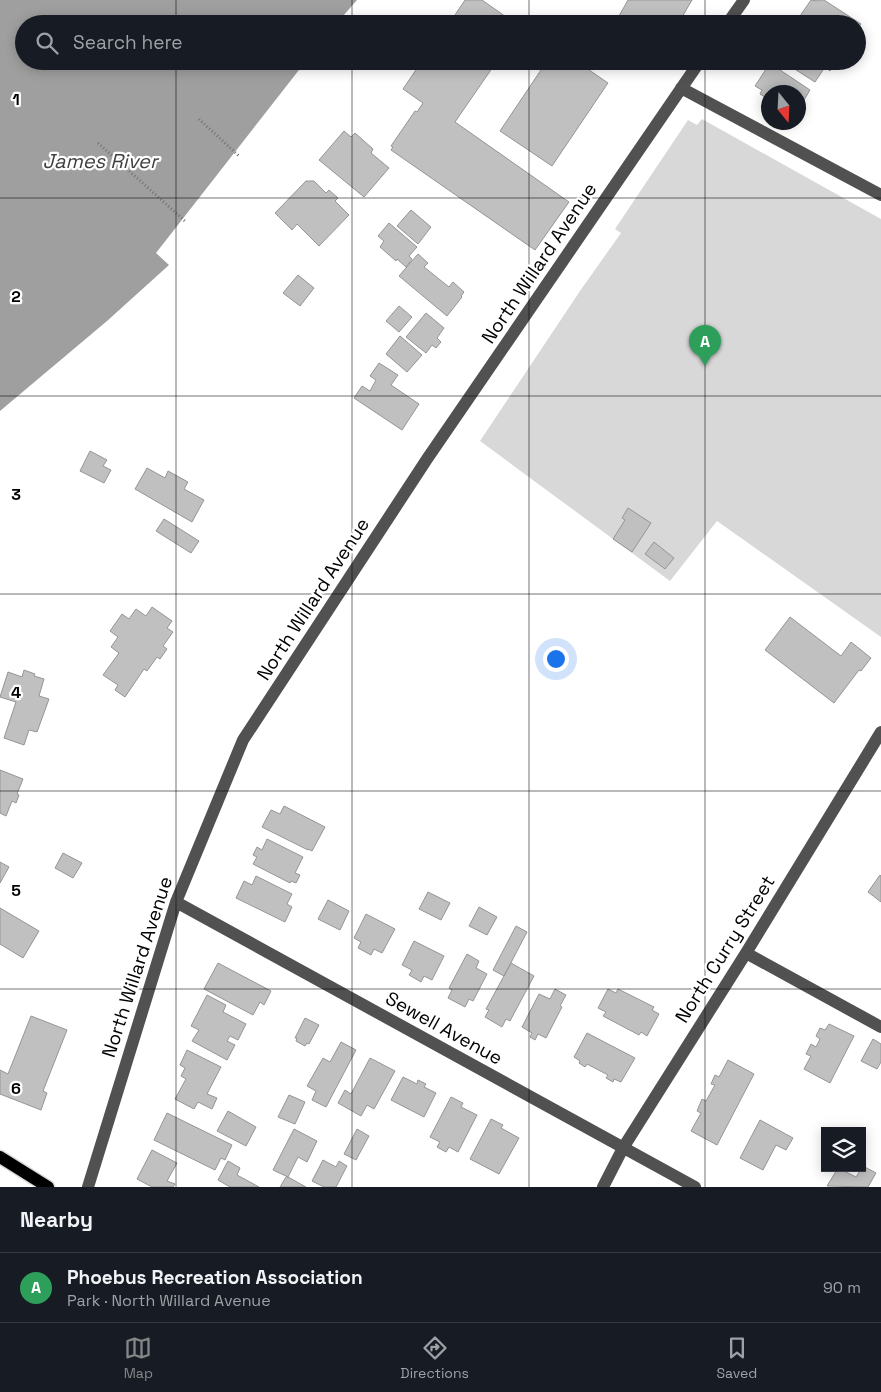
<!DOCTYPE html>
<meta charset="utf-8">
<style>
body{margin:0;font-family:"Space Grotesk",sans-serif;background:#242831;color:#f1f3f6}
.controls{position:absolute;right:15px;bottom:15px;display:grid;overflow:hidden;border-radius:0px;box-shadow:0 2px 12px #0003}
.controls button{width:45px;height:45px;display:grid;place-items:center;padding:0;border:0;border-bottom:1px solid #363941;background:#171b24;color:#f1f3f6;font:25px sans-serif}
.compass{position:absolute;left:761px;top:85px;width:45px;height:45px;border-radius:50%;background:#171b24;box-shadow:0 2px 12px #0003;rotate:162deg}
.you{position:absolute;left:555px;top:658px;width:18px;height:18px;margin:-12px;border:4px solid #fff;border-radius:50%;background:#1a73e8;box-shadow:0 0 0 8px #1a73e833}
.badge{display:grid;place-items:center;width:32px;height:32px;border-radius:50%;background:#858687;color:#fff;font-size:16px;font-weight:700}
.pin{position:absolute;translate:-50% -41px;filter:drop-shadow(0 1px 2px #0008)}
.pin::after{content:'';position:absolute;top:26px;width:18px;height:15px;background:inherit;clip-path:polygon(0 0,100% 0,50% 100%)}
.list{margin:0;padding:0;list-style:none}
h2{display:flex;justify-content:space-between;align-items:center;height:65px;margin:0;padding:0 20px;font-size:21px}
h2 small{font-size:16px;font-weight:400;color:#9ea1a6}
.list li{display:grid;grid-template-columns:32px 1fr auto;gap:15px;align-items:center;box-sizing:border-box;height:70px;padding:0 20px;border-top:1px solid #363941}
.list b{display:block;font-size:19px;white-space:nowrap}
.list p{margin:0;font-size:16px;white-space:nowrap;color:#9ea1a6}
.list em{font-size:16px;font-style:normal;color:#9ea1a6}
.icon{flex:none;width:28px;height:28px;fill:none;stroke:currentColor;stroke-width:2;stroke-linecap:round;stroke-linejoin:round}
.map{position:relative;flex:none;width:881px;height:1187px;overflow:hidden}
.search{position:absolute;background:#171b24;box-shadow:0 2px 12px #0003;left:15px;right:15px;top:15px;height:55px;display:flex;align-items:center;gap:12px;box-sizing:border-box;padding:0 18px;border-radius:28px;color:#9ea1a6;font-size:19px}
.sheet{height:135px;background:#171b24}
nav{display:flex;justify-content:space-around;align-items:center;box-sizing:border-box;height:70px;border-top:1px solid #363941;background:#171b24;font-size:14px;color:#9ea1a6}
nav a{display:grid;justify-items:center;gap:2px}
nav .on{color:#858687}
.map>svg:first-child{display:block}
.green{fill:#d8d8d8}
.water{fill:#9f9f9f}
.building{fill:#c0c0c0;stroke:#959595}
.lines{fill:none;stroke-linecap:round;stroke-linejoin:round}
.major-casing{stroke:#dbdbdb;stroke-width:15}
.path{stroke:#737373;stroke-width:3;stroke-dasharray:1 2.5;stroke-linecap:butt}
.minor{stroke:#515151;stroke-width:12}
.major{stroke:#000;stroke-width:12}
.grid{fill:none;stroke:#000;stroke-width:1;stroke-opacity:0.55}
.labels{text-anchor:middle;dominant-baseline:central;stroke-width:4.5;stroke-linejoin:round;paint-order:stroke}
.street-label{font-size:19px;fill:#000;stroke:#fff}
.water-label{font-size:20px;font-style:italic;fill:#404040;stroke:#fff}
.grid-label{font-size:16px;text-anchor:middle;font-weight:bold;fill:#000;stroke:#fff;stroke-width:4.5;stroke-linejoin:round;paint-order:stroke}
</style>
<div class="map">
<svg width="881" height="1187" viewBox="0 0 881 1187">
<rect width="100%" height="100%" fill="#fff"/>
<!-- green -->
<path class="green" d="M702,119L881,219V637L717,521L670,581L480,441L580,291L621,233L615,229L688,120L697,125Z"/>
<!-- water -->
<path class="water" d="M0,0H357L336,24H24V61H306L156,253L169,265L107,321L0,411Z"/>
<!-- building -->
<path class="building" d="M465,0H482L516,24H449Z
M628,0H692L678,24H632L619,16Z
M811,0L817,1L818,0H824L861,24L857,29V24H805L807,21L800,16Z
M422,61H497L455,122L569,202L535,250L391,150L393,147L391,146L415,111L417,112L423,103L403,89Z
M547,61H576L608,83L552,166L500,131Z
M782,61H836L830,71L825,67L815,82Z
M768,66L775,70L777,68L810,90L801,105L806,108L800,118L798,117V92H768V99L760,94L762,90L755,86Z
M344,131L351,137L355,133L373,149L371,153L389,168L364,197L319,160Z
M306,181H314L326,193L329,190L338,198L335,201L349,215L319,246L297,224L292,230L275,213Z
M411,210L431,227L418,244L397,226Z
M389,223L417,247L409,256L412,259L406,267L397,259L396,261L380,247L384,241L378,236Z
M418,254L428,263L424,267L449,287L453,282L464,292L461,296L462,297L447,316L399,276Z
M298,275L314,288L300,306L283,293Z
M399,306L412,317L399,332L386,321Z
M426,313L444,328L437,338L441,342L436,348L432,345L426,353L406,337Z
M400,336L422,355L407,372L386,354Z
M379,363L398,375L391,385L419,404L402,430L354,398L362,386L370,391L376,380L370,376Z
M90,451L107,460L103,466L111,470L104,483L80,471Z
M147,468L165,478L168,471L188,482L184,489L204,500L192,522L135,489Z
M628,508L651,523L632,552L613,539L625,520L622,518Z
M164,519L199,541L191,553L156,531Z
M654,542L674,558L665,569L645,554Z
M152,607L172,621L167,628L173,632L163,646L167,649L160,659L157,657L147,671L144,669L125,697L115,690L118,685L103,675L119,653L111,647L118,637L110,631L122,614L129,619L136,609L146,616Z
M790,617L841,656L851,642L871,658L861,671L859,670L834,703L765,650Z
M24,670L35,674L34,676L44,679L39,696L49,699L37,732L29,730L24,745L4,738L16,702L0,697L8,672L22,677Z
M0,770L23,779L17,794L19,795L16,803L12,801L6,816L0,813Z
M284,806L325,827L312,851L308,849V850L262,827L271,810L280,814Z
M267,839L303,857L295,873L300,875L296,883L291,881L290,883L253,864L257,857L253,855L257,847L262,850Z
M63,853L82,863L73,878L55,868Z
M0,862L9,867L0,883Z
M880,875L881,876V902L868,892Z
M256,876L292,894L287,904L292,907L285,922L236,898L244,881L252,885Z
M428,892L450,903L441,920L419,909Z
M328,900L349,911L340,930L318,919Z
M479,907L497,917L487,935L469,926Z
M0,908L39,931L23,958L0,944Z
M366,914L395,929L382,953L374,949L371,955L358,948L361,942L354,938Z
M516,926L527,932L504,976L493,970Z
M414,941L444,956L432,980L424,976L421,982L409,975L412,970L402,965Z
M467,954L479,961L476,968L487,974L473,1001L469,999L465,1007L448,998L452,990L449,988Z
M218,963L271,991L264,1005L260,1002L253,1015L204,989Z
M511,963L534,976L510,1021L506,1019L502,1027L485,1017L489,1010L486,1009Z
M555,989L566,995L560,1006L562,1007L546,1038L538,1034L535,1040L530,1037L532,1033L522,1027L539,994L550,999Z
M608,989L616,993L618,989L654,1007L652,1010L659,1014L647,1036L641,1032L639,1035L603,1016L606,1012L598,1008Z
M207,995L226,1005L223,1012L246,1024L238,1040L230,1036L227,1041L235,1045L227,1060L192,1041L199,1030L191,1026Z
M31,1016L67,1030L43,1091L47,1093L41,1110L0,1094V1070L8,1074Z
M305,1018L319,1025L309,1044L307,1043L305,1046L296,1041L297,1038H295Z
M829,1024L854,1036L830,1083L804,1069L811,1056L806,1054L811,1044L816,1047L820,1039L816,1036L820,1028L825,1030Z
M587,1033L635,1058L621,1082L614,1079L613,1082L606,1078L608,1075L587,1064L585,1067L579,1063L580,1061L574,1057Z
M873,1039L881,1044V1062L877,1069L861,1061Z
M341,1042L356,1050L326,1107L312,1100L316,1091L307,1086L323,1058L330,1062Z
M187,1050L221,1067L207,1094L217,1098L212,1109L198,1102L194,1109L175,1099L186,1079L181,1076L185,1068L180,1065Z
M370,1058L395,1071L374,1109L367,1105L361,1116L338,1103L345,1090L351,1094Z
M728,1060L754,1074L717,1145L691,1131L701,1113L697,1111L702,1099L706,1101L715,1085L711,1084L715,1075L719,1077Z
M403,1077L417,1084L418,1080L426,1084L424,1087L436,1093L424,1117L391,1100Z
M289,1095L305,1102L295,1124L278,1117Z
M451,1097L463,1103L461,1107L477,1115L458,1152L449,1147L446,1152L437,1147L440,1142L430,1137Z
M228,1111L256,1127L246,1146L217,1131Z
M167,1113L232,1145L225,1160L221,1158L215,1170L154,1140Z
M491,1119L503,1125L501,1128L519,1138L499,1174L470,1159Z
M760,1120L793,1138L786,1150L776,1145L763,1170L740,1158Z
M294,1129L317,1141L307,1162L298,1157L288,1177L273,1170Z
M357,1129L369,1136L356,1160L344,1154Z
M152,1150L177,1163L167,1181L175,1184L173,1187H152L137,1179Z
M323,1160L336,1167L339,1161L347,1166L336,1187H324L312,1181Z
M228,1161L240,1168L237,1175L259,1187H230L218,1180Z
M863,1166L876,1173L868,1187L827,1186L838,1168L856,1177Z
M286,1177H288L306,1187H280Z"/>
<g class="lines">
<defs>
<path id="major" d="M0,1157L48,1187"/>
</defs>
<!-- major casing -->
<use href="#major" class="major-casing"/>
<!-- path -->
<path class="path" d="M199,119L239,156
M98,143L186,222"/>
<!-- minor -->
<path class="minor" d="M727,24L744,0
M681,88L881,195
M176,902L695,1187
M746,953L881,1027
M88,1187L176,902L243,740L427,459L700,61
M603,1187L623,1148L746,953L881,732"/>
<!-- major -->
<use href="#major" class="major"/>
</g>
<!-- grid -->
<path class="grid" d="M176,0V24M352,0V24M529,0V24M705,0V24M176,61V1187M352,61V1187M529,61V1187M705,61V1187M0,198H881M0,396H881M0,594H881M0,791H881M0,989H881"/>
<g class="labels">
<!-- street labels -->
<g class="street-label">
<text transform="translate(539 263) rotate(-56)">North Willard Avenue</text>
<text transform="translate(313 599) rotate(-57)">North Willard Avenue</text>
<text transform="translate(725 949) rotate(-58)">North Curry Street</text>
<text transform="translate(137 967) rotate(-72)">North Willard Avenue</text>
<text transform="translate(444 1028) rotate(29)">Sewell Avenue</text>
</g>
<!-- water labels -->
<g class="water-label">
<text x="100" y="161">James River</text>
</g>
</g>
<g class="grid-label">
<text x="16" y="105">1</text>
<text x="16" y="302">2</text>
<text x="16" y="500">3</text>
<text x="16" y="698">4</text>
<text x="16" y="896">5</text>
<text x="16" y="1094">6</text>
</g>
</svg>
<div class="controls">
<button><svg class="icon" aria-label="layers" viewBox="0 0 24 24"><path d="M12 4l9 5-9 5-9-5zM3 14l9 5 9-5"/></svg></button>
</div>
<svg class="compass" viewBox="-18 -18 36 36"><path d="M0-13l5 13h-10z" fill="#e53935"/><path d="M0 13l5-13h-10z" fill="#9ea1a6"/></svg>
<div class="you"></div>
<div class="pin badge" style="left:705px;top:366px;background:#2e9e5b">A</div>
<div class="search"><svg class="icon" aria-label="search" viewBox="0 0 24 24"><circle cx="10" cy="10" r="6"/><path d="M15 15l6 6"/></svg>Search here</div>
</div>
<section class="sheet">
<h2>Nearby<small></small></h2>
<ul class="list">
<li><span class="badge" style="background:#2e9e5b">A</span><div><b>Phoebus Recreation Association</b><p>Park · North Willard Avenue</p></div><em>90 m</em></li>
</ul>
</section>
<nav>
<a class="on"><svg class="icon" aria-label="map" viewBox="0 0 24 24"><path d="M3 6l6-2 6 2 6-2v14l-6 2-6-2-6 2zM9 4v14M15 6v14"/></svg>Map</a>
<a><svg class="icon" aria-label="directions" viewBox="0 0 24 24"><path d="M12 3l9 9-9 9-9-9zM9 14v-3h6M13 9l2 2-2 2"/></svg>Directions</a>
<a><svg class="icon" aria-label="saved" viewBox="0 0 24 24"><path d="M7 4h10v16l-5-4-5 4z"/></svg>Saved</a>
</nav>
